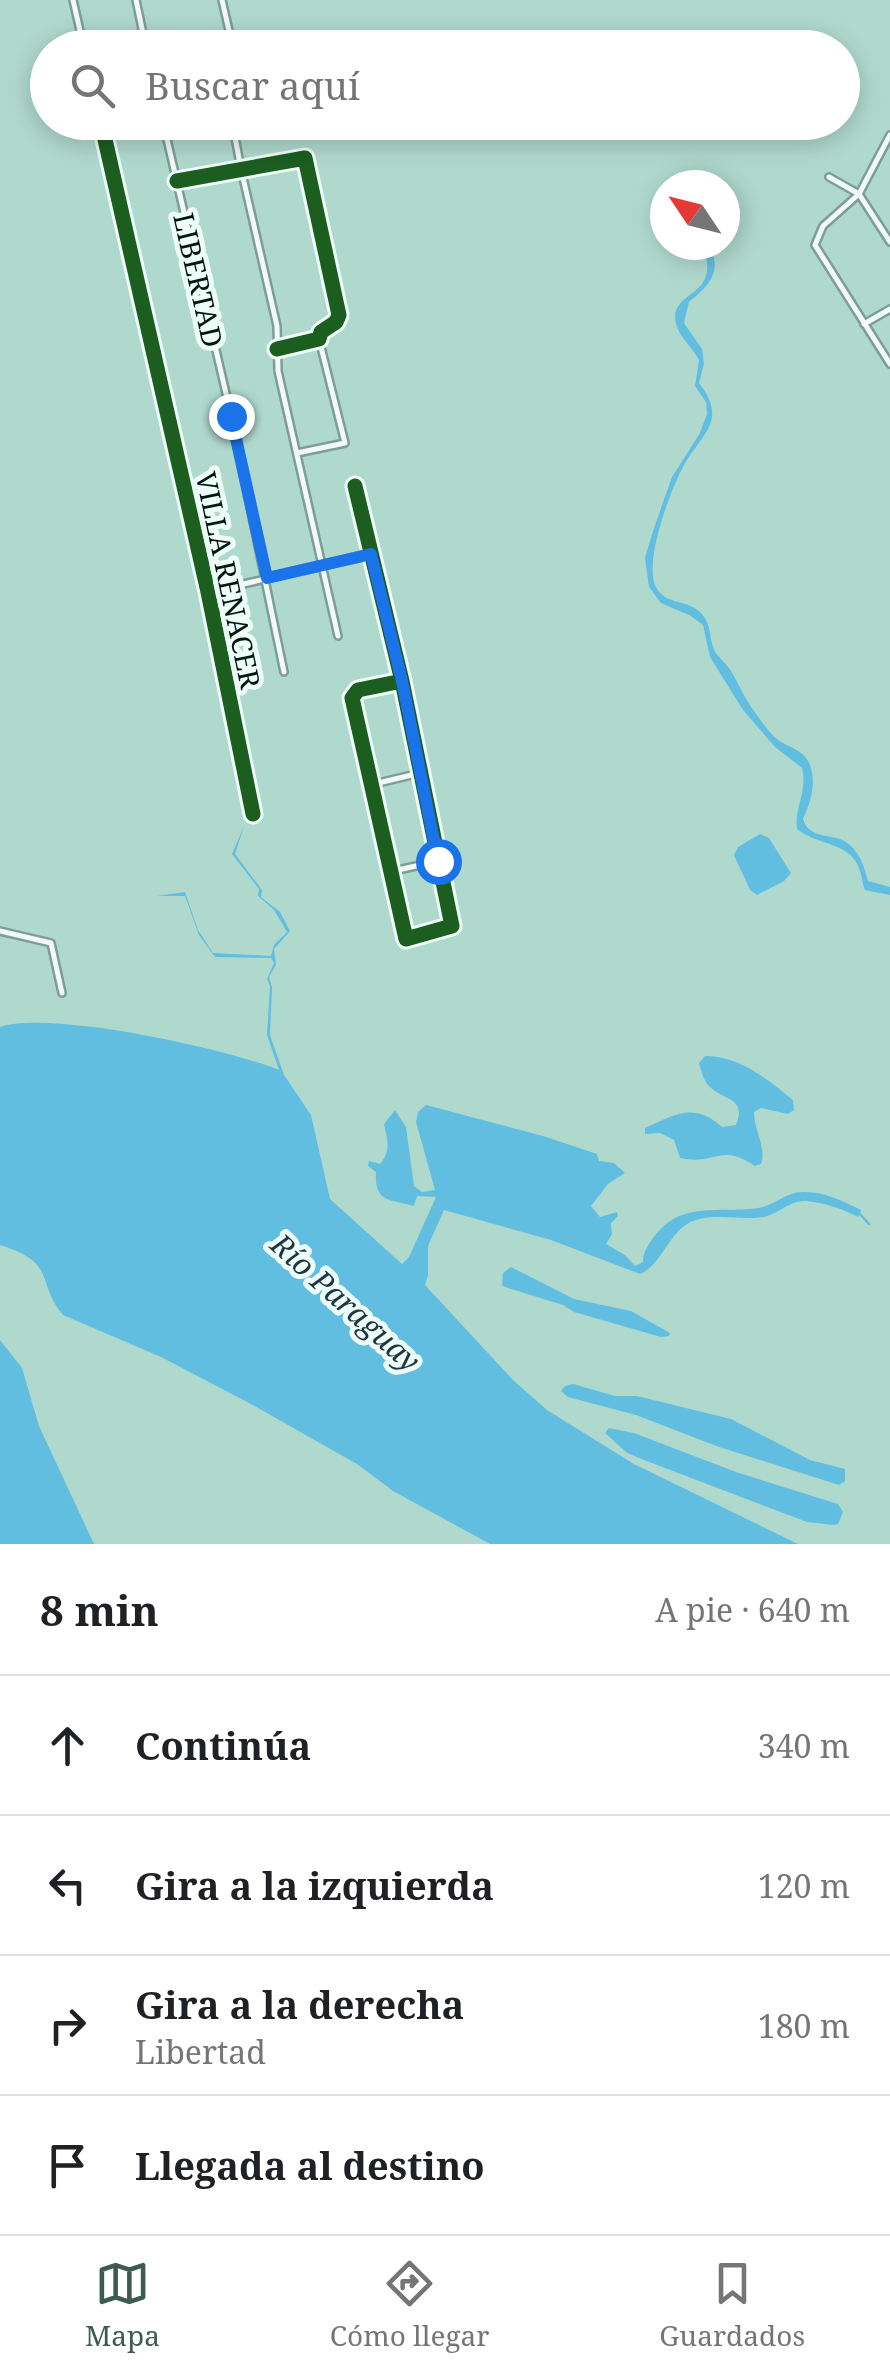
<!DOCTYPE html>
<html lang="es">
<meta charset="utf-8">
<style>
body{margin:0;font-family:"Noto Serif",serif;background:#f2f2f2;color:#202124}
.compass{position:absolute;left:650px;top:170px;width:90px;height:90px;border-radius:50%;background:#fff;box-shadow:0 5px 25px #0003;rotate:305deg}
.stop{position:absolute;width:30px;height:30px;margin:-22px;border:8px solid #1a73e8;border-radius:50%;background:#fff}
.stop.end{background:#1a73e8;border-color:#fff;box-shadow:0 2px 10px #0008}
.list{margin:0;padding:0;list-style:none}
h2{display:flex;justify-content:space-between;align-items:center;height:130px;margin:0;padding:0 40px;font-size:42px}
h2 small{font-size:32px;font-weight:400;color:#757577}
.list li{display:grid;grid-template-columns:65px 1fr auto;gap:30px;align-items:center;box-sizing:border-box;height:140px;padding:0 40px;border-top:2px solid #e0e0e0}
.list b{display:block;font-size:38px;white-space:nowrap}
.list p{margin:0;font-size:32px;white-space:nowrap;color:#757577}
.list em{font-size:32px;font-style:normal;color:#757577}
.icon{flex:none;width:55px;height:55px;fill:none;stroke:currentColor;stroke-width:2;stroke-linecap:round;stroke-linejoin:round}
.map{position:relative;flex:none;width:890px;height:1544px;overflow:hidden}
.search{position:absolute;background:#fff;box-shadow:0 5px 25px #0003;left:30px;right:30px;top:30px;height:110px;display:flex;align-items:center;gap:25px;box-sizing:border-box;padding:0 35px;border-radius:55px;color:#757577;font-size:38px}
.sheet{height:690px;background:#fff}
nav{display:flex;justify-content:space-around;align-items:center;box-sizing:border-box;height:140px;border-top:2px solid #e0e0e0;background:#fff;font-size:28px;color:#757577}
nav a{display:grid;justify-items:center;gap:5px}
nav .on{color:#3e5b52}
.map>svg:first-child{display:block}
.water{fill:#62bee1}
.lines{fill:none;stroke-linecap:round;stroke-linejoin:round}
.stream{stroke:#62bee1;stroke-width:2.5}
.minor-casing{stroke:#7d9e94;stroke-width:10}
.minor{stroke:#f3f9f8;stroke-width:5}
.cycleway-casing{stroke:#effdf8;stroke-width:21}
.cycleway{stroke:#1b5e20;stroke-width:15}
.route{stroke:#1a73e8;stroke-width:12}
.labels{text-anchor:middle;dominant-baseline:central;stroke-width:10;stroke-linejoin:round;paint-order:stroke}
.street-label{font-size:28px;fill:#001710;stroke:#effdf8}
.water-label{font-size:30px;font-style:italic;fill:#1e3543;stroke:#effdf8}
</style>
<div class="map">
<svg width="890" height="1544" viewBox="0 0 890 1544">
<rect width="100%" height="100%" fill="#b0d9cd"/>
<!-- water -->
<path class="water" d="M702,245H709C723,272 709,286 689,302L684,323L702,349L704,364L699,383C730,422 699,435 682,469C669,494 645,559 655,585C663,605 686,599 700,612C713,624 708,640 716,653C720,659 727,664 731,671C739,684 744,698 754,711C761,720 768,732 778,740C791,749 806,750 811,768C816,786 810,804 803,819C810,842 835,831 850,845C861,855 864,867 868,881L890,887V895L865,890C862,883 862,874 858,866C848,842 816,845 797,829C794,809 808,790 802,768L775,747L743,710L710,657L703,625L691,616L661,603L649,587L645,558L653,531L672,477L700,433L707,414L706,402L695,386L699,360C693,348 681,339 677,327C664,288 725,301 702,245Z
M244,826L235,854L262,890L261,897L280,912L290,931L274,949L276,965L269,977L272,987L270,1035L284,1075L311,1115L330,1199L402,1264L409,1257L436,1197L417,1196L414,1206C390,1199 374,1203 376,1172L368,1166L369,1161L380,1164C392,1150 387,1139 384,1124L395,1110L406,1127L414,1186L422,1192L435,1190L416,1122L418,1112L426,1105L543,1136L597,1154L599,1161L614,1163L625,1173L608,1184L591,1206L600,1217L617,1212L618,1216L611,1223L612,1234L606,1244L625,1255L635,1266L643,1262C643,1253 646,1249 651,1241C679,1199 716,1214 758,1208C774,1206 786,1192 802,1192C823,1191 843,1201 861,1210L858,1217C841,1208 825,1203 806,1201C790,1200 779,1214 763,1217C739,1221 709,1211 687,1224C667,1237 661,1265 640,1274L551,1240L444,1210L428,1246V1275L425,1285L513,1380L547,1410L634,1464L798,1544H490L393,1491L357,1464L249,1403L161,1357L63,1315C35,1281 58,1263 0,1245V1027C51,1010 227,1049 279,1070L267,1035L270,986L267,979L274,963L271,958L215,957L199,935L185,896H157L185,892L198,930L213,953L271,956L274,945L287,932L274,910L258,896L259,889L232,854Z
M760,834L769,838L791,873L784,881L757,895L750,890L734,855L738,847Z
M705,1056C738,1055 769,1080 793,1100L794,1110L788,1114L761,1108L754,1112C754,1130 767,1148 761,1164L755,1166C719,1142 716,1166 680,1158L674,1140L660,1133L645,1134V1128C676,1114 694,1102 722,1127L736,1125C747,1097 724,1101 710,1087C704,1082 701,1071 699,1063Z
M511,1267L574,1299L631,1311L670,1333L669,1336L661,1337L574,1312L563,1305L505,1287L502,1285L503,1273Z
M0,1340L22,1368L39,1426L94,1544H0Z
M573,1384L615,1396H637L731,1419L810,1460L845,1469V1481L839,1485L719,1447L636,1415L568,1397L561,1391L565,1386Z
M609,1428L634,1433L736,1472L838,1504L843,1512L838,1524L834,1525L807,1522L644,1460L627,1453L605,1433Z"/>
<g class="lines">
<!-- stream -->
<path class="stream" d="M858,1212L869,1224"/>
<defs>
<path id="minor" d="M73,0L84,48
M136,0L146,48
M222,0L233,48
M101,122L208,592L253,814
M163,122L231,415L284,672
M236,122L234,132L241,169L277,326L278,371L338,636
M890,135L859,194L890,242
M829,177L859,194L823,226L815,245L890,364
M177,181L305,158L339,315L336,322L321,332L319,339L277,349
M864,324L890,309
M297,453L345,443L319,339
M355,486L402,681L452,926L406,939L352,698L358,690L402,681
M208,592L371,555
M370,785L420,773
M389,872L438,861
M0,931L51,943L62,993"/>
</defs>
<!-- minor casing -->
<use href="#minor" class="minor-casing"/>
<!-- minor -->
<use href="#minor" class="minor"/>
<defs>
<path id="cycleway" d="M101,122L208,592L253,814
M177,181L305,158L339,315L336,322L321,332L319,339L277,349
M355,486L402,681L452,926L406,939L352,698L358,690L402,681"/>
</defs>
<!-- cycleway casing -->
<use href="#cycleway" class="cycleway-casing"/>
<!-- cycleway -->
<use href="#cycleway" class="cycleway"/>
</g>
<g class="lines">
<!-- route -->
<path class="route" d="M231,416L267,578L371,554L402,681L438,861"/>
</g>
<g class="labels">
<!-- street labels -->
<g class="street-label">
<text transform="translate(199 280) rotate(77)">LIBERTAD</text>
<text transform="translate(229 580) rotate(78)">VILLA RENACER</text>
</g>
<!-- water labels -->
<g class="water-label">
<text transform="translate(346 1302) rotate(42)">Río Paraguay</text>
</g>
</g>
</svg>
<svg class="compass" viewBox="-18 -18 36 36"><path d="M0-13l5 13h-10z" fill="#e53935"/><path d="M0 13l5-13h-10z" fill="#757577"/></svg>
<div class="stop" style="left:438px;top:861px"></div>
<div class="stop end" style="left:231px;top:416px"></div>
<div class="search"><svg class="icon" aria-label="search" viewBox="0 0 24 24"><circle cx="10" cy="10" r="6"/><path d="M15 15l6 6"/></svg>Buscar aquí</div>
</div>
<section class="sheet">
<h2>8 min<small>A pie · 640 m</small></h2>
<ul class="list">
<li><svg class="icon" aria-label="ahead" viewBox="0 0 24 24"><path d="M12 20V5M6 11l6-6 6 6"/></svg><div><b>Continúa</b></div><em>340 m</em></li>
<li><svg class="icon" aria-label="left" viewBox="0 0 24 24"><path d="M17 20v-9H6M10 6l-5 5 5 5"/></svg><div><b>Gira a la izquierda</b></div><em>120 m</em></li>
<li><svg class="icon" aria-label="right" viewBox="0 0 24 24"><path d="M7 20v-9h11M14 6l5 5-5 5"/></svg><div><b>Gira a la derecha</b><p>Libertad</p></div><em>180 m</em></li>
<li><svg class="icon" aria-label="arrive" viewBox="0 0 24 24"><path d="M6 21V4h12l-3 4 3 4H6"/></svg><div><b>Llegada al destino</b></div></li>
</ul>
</section>
<nav>
<a class="on"><svg class="icon" aria-label="map" viewBox="0 0 24 24"><path d="M3 6l6-2 6 2 6-2v14l-6 2-6-2-6 2zM9 4v14M15 6v14"/></svg>Mapa</a>
<a><svg class="icon" aria-label="directions" viewBox="0 0 24 24"><path d="M12 3l9 9-9 9-9-9zM9 14v-3h6M13 9l2 2-2 2"/></svg>Cómo llegar</a>
<a><svg class="icon" aria-label="saved" viewBox="0 0 24 24"><path d="M7 4h10v16l-5-4-5 4z"/></svg>Guardados</a>
</nav>
